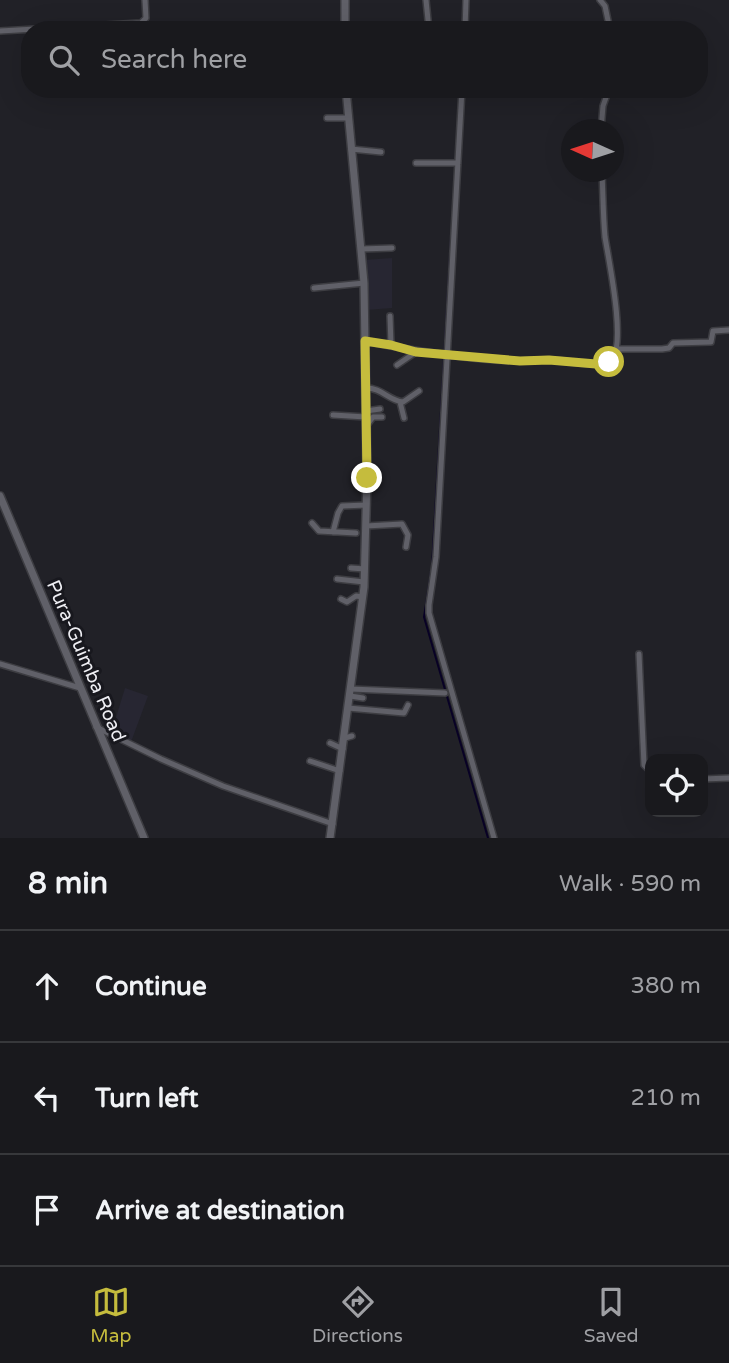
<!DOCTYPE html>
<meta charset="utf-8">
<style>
body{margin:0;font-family:"Varela Round",sans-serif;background:#222226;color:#f1f3f6}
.controls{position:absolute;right:21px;bottom:21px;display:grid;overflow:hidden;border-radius:14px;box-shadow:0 7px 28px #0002}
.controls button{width:63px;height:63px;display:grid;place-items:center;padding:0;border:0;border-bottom:2px solid #37383b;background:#19191d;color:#f1f3f6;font:35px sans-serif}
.compass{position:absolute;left:561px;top:119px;width:63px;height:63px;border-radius:50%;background:#19191d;box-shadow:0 7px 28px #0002;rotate:273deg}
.stop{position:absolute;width:21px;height:21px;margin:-16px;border:5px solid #c5bc3d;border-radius:50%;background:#fff}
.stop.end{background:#c5bc3d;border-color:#fff;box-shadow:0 2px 7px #0008}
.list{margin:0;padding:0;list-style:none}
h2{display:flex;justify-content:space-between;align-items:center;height:91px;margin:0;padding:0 28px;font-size:30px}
h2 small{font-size:23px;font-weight:400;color:#9fa0a4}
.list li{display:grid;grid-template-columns:46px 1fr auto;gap:21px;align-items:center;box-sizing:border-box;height:112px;padding:0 28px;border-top:2px solid #37383b}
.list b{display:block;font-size:26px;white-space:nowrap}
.list em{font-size:23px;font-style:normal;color:#9fa0a4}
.icon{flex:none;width:38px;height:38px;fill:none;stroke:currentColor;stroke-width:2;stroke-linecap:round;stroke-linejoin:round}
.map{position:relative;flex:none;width:729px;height:838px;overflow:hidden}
.search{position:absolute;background:#19191d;box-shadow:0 7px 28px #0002;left:21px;right:21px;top:21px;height:77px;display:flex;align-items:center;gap:18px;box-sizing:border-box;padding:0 24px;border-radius:28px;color:#9fa0a4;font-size:26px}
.sheet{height:427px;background:#19191d}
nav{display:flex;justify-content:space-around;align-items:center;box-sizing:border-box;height:98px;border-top:2px solid #37383b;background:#19191d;font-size:19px;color:#9fa0a4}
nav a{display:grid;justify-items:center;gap:4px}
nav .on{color:#c5bc3d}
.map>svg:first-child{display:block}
.built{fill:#272632}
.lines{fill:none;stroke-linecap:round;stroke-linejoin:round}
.stream{stroke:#080125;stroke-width:2}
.street-casing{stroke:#3d3d42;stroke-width:8}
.secondary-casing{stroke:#3d3d42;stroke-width:10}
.street{stroke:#606068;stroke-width:5}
.secondary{stroke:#606068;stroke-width:7}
.route{stroke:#c5bc3d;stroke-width:9}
.labels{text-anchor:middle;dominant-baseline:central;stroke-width:6;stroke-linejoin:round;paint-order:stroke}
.street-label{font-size:19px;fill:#eeeef3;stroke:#18181e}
</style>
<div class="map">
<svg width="729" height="838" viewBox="0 0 729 838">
<rect width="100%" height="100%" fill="#212127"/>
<!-- built -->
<path class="built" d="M392,258V308L366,310L364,260Z
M125,688L148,696L131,742L111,734Z"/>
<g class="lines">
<!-- stream -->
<path class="stream" d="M432,567L451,237
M431,572L424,617L488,838"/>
<defs>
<path id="street" d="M426,0L429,30
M600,0L605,6L610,30
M465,30L466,0
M0,31L141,23L146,18L145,0
M462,89L436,557L429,605V613L494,838
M347,95L384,89
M327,118H349
M601,130L603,106L609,89
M351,149L381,152
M416,163H458
M361,249L392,248
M314,288L364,283
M390,316L391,345
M364,341C415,351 468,360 520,361C531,361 542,359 553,360C571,361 595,368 612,360C626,342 609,262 605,237C603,216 603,193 602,172
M617,349H662L669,348L673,343L711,342L713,331L729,330
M397,365L416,352
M366,388C382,388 388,400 403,402L419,391
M400,402L404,418
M366,411L380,409
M333,415L366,417
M367,425L373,417H382
M312,523L319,531L356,533
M366,526L402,524L408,535L406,547
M333,532L338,513L342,506L366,505
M351,568L365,569
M337,579L364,582
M341,599L347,602L356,596L363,597
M639,654L644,765L650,771
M0,664L80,688
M351,689L445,693
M350,696L363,698
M348,708L404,713L408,705
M96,727L161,759L223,786L333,824
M345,738L352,736
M330,743L343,749
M310,761L340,771
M703,779L729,778"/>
<path id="secondary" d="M345,0V30
M0,496L144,838
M330,838L364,587L367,478L364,283L346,89"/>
</defs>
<!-- street casing -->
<use href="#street" class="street-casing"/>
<!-- secondary casing -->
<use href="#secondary" class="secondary-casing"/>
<!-- street -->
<use href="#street" class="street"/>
<!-- secondary -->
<use href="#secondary" class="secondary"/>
</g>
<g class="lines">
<!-- route -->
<path class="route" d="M367,478L365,341L391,345L416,352L520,361L549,360L596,364L609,362"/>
</g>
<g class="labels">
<!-- street labels -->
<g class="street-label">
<text transform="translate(86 661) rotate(67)">Pura-Guimba Road</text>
</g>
</g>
</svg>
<div class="controls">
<button><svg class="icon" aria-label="locate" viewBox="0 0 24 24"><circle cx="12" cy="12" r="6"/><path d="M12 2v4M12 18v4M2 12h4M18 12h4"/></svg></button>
</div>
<svg class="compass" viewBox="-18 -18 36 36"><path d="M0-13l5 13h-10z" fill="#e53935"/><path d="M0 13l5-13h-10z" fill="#9fa0a4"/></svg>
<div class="stop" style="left:609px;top:362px"></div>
<div class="stop end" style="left:367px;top:478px"></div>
<div class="search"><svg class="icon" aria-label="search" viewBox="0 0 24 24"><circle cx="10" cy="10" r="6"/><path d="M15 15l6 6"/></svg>Search here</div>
</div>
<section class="sheet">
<h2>8 min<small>Walk · 590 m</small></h2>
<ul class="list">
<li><svg class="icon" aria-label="ahead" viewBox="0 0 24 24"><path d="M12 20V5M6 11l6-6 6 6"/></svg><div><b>Continue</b></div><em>380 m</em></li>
<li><svg class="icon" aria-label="left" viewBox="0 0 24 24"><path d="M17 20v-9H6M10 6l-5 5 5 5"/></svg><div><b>Turn left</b></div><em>210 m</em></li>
<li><svg class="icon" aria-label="arrive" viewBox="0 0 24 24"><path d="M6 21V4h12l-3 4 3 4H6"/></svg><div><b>Arrive at destination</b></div></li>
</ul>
</section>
<nav>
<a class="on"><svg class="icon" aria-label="map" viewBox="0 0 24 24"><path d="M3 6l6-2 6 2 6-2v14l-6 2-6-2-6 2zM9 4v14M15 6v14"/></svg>Map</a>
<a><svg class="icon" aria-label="directions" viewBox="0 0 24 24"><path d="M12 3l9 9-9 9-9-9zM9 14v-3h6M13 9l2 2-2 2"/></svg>Directions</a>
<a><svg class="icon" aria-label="saved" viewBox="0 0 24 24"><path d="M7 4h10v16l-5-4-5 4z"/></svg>Saved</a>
</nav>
